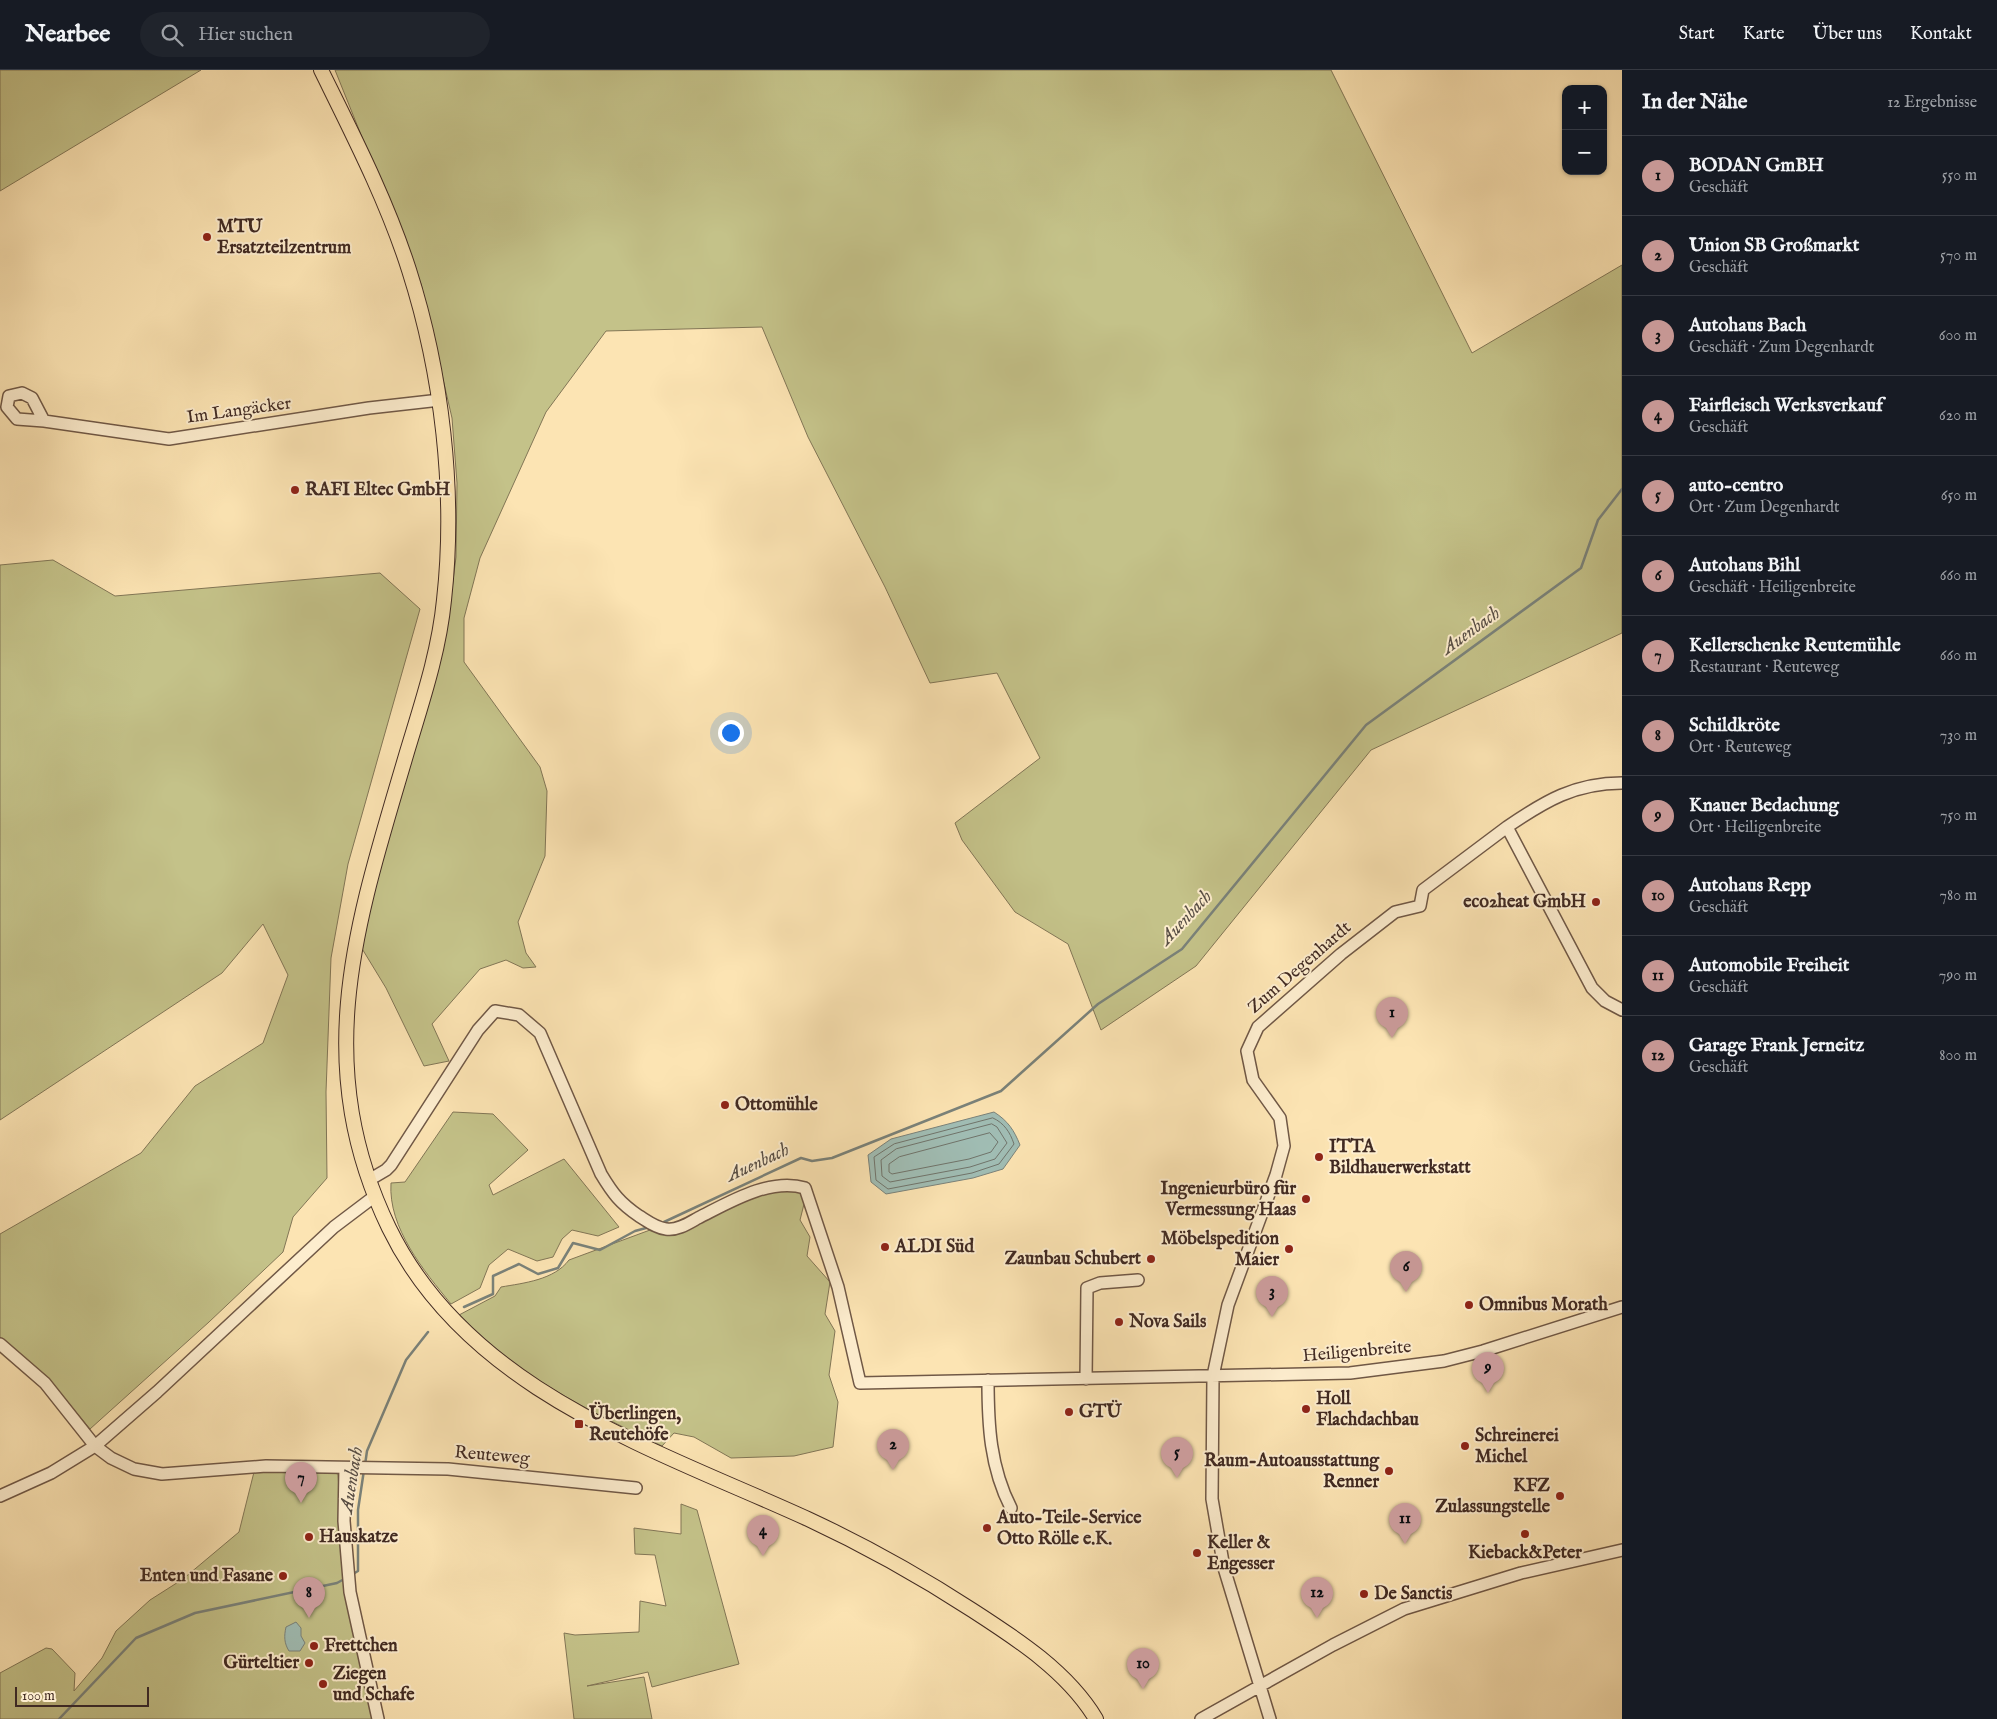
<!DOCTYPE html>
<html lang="de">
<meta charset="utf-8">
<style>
body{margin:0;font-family:"IM FELL English",serif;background:#20242c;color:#f1f3f6}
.controls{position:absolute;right:15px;top:15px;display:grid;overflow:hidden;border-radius:10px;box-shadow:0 1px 4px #0004}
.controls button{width:45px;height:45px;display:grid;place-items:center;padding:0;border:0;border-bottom:1px solid #363941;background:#171b24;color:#f1f3f6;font:25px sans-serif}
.scale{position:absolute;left:15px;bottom:12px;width:134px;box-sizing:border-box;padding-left:5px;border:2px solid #412a22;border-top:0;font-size:14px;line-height:18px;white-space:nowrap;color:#412a22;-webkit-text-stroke:4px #fdedce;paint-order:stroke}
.you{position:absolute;left:730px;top:662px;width:18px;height:18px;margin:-12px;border:4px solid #fff;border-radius:50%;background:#1a73e8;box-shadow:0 0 0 8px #1a73e833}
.badge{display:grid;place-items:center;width:32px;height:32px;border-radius:50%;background:#c59692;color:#111;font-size:16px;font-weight:700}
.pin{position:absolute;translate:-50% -41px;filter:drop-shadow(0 1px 2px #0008)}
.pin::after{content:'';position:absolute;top:26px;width:18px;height:15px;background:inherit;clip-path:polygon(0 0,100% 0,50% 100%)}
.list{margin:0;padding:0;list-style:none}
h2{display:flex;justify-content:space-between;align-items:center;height:65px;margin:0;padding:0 20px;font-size:21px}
h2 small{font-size:16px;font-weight:400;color:#9ea1a6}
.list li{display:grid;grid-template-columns:32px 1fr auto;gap:15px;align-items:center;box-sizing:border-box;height:80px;padding:0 20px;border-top:1px solid #363941}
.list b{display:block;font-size:19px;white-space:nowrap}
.list p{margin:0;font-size:16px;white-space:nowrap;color:#9ea1a6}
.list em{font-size:16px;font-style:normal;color:#9ea1a6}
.icon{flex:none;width:28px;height:28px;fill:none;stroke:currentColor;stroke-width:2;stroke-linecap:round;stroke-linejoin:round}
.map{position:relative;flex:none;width:1622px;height:1649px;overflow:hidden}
header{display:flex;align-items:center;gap:30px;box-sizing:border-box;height:70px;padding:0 25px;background:#171b24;border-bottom:1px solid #363941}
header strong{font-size:24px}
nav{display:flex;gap:28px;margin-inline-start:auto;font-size:18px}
.search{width:350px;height:45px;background:#20242c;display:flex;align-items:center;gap:12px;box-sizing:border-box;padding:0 18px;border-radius:28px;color:#9ea1a6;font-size:19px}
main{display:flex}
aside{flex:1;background:#171b24}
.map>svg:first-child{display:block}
.green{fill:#c4c289;stroke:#827656}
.water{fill:#a0bdb4;stroke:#7a827a}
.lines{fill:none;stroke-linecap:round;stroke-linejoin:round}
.shore{stroke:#70746b;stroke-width:1}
.stream{stroke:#7a827a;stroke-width:2.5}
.minor-casing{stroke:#705846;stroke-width:14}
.major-casing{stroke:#412a22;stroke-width:16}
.minor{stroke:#fdedce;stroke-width:11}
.major{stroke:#fce4b3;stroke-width:14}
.poi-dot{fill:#8f2418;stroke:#fdedce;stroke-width:2}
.labels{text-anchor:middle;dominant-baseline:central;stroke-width:4;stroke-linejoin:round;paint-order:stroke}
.poi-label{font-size:18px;font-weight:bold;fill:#412a22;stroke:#fdedce;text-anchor:start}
.street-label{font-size:18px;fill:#412a22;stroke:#fdedce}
.water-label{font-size:19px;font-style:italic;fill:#594f46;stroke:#fdedce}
</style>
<header>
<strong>Nearbee</strong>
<div class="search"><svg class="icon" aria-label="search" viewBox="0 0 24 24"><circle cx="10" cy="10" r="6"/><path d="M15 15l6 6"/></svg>Hier suchen</div>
<nav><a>Start</a><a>Karte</a><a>Über uns</a><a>Kontakt</a></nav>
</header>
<main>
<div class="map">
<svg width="1622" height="1649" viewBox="0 0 1622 1649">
<rect width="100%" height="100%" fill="#fce4b3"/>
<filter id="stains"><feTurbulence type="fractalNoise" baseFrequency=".004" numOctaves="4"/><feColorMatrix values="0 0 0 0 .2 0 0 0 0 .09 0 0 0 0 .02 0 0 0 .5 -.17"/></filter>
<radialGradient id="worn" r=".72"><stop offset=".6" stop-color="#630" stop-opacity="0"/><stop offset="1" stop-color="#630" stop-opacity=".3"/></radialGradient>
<!-- green -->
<path class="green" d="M0,0H201L0,121Z
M335,0H1331L1472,283L1622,195V563L1371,680L1196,896L1101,960L1068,874L1015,842L962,770L955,753L1040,688L997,603L930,613L885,517L808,367L762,257L606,261L546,342L480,488L464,548V592L540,697L547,721L545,786L518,852L526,883L536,897L523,898L506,890L480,899L432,954L449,991L424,996L386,918L358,872L449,543L456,487L457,413L452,348L421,214Z
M53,490L115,526L380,503L420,539L348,794L331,888L326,1022L327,1108L293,1147L283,1182L209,1252L90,1359L48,1308L0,1267V1164L141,1083L195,1016L263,973L288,905L263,854L222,903L0,1050V495Z
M453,1042L493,1044L528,1080L489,1115L493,1125L564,1089L619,1157L598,1166L572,1160L562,1169L553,1187L537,1191L508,1179L489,1195L480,1218L451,1234C424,1201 388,1158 391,1113L405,1112Z
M769,1121H801L805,1130L800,1150L810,1167L807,1186L830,1212L825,1244L835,1261L829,1305L838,1332L833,1377L794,1386L731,1388L694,1367L674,1363L662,1376C590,1341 514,1305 459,1245L495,1226L501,1217C524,1213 554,1210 569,1190L650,1160L670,1164L726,1136Z
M327,1401L338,1404L345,1522L372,1649H0V1603L46,1578L52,1579L75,1603L74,1621L102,1588L116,1561L150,1530L183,1509L239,1462L254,1402Z
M681,1434L697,1440L739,1594L652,1617L648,1602L587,1616L644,1607L652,1649H574L564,1563L575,1565L639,1562L640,1531L666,1536L655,1485L635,1484L634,1458L681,1464Z"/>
<!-- water -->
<path class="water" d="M994,1042C1008,1051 1014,1060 1020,1075L1003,1099L973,1108L886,1124L871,1112L868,1085L891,1069Z
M296,1552L301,1558V1566L305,1573L300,1581H289C284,1573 284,1566 286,1557Z"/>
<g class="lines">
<!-- shore -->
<path class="shore" d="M993,1048C1004,1053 1010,1062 1014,1074L999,1094L972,1103L888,1119L876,1110L874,1087L894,1074Z
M992,1054L997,1057L1007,1073L995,1089L970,1097L890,1112L882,1106L881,1090L896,1079Z
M990,1063L998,1072L991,1082L969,1089L892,1104L889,1102V1094L899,1087Z"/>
<!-- stream -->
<path class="stream" d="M664,1152L801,1088L812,1091L832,1088L1001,1021L1098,934L1182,879L1366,655L1581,498L1598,450L1622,419
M464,1237L493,1224V1206L519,1194L538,1204L558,1198L573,1173L600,1180L635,1161L646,1158
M365,1395L367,1381L406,1290L428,1262
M353,1504L358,1501V1440L364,1400
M59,1649L136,1568L195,1543L337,1513L346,1508"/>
<defs>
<path id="minor" d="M44,351L17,349L7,337L9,326L22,323L32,328L44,351L169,369L369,338L440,330
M1507,757C1545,731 1575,713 1622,713
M369,1110L386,1100L391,1095L478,960L495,941L519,945L540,963L601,1104C613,1124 620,1133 639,1146C647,1151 656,1158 666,1159C677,1161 689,1153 698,1148C728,1133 770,1107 805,1118L838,1217L860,1313L1350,1303L1444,1291L1483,1281L1622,1237
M0,1274L45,1313L95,1376L111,1388L134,1399L162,1404L266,1396L448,1399L636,1418
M1086,1309L1087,1218L1100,1213L1138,1210
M988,1310C988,1355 990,1397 1011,1438
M345,1398L344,1451L350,1522L378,1649
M0,1426L51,1403L95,1376L157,1322L334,1157L375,1126
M1201,1649L1333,1575L1404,1539L1521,1503L1622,1480
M1270,1649L1224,1498L1212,1429L1213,1306L1228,1235L1276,1105L1284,1076L1280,1048L1253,1010L1247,981L1258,957L1341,884L1395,842L1420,836L1423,820L1507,757L1592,918L1605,931L1622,940"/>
<path id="major" d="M321,0C353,65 387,131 409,200C442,303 456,422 444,530C439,582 422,632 407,682C358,849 308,990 389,1158C468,1321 655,1379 808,1449C866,1476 918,1505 972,1540C1017,1569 1068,1602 1096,1649"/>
</defs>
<!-- minor casing -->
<use href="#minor" class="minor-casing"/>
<!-- major casing -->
<use href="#major" class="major-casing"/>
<!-- minor -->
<use href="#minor" class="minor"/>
<!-- major -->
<use href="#major" class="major"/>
</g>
<!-- markers -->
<g class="poi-dot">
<circle cx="207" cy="167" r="5"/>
<circle cx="295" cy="420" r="5"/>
<circle cx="1596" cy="832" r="5"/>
<circle cx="725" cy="1035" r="5"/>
<circle cx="1319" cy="1087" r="5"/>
<circle cx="1306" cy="1129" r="5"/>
<circle cx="885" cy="1177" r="5"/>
<circle cx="1289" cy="1179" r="5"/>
<circle cx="1151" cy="1189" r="5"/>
<circle cx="1469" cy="1235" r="5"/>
<circle cx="1119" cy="1252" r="5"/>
<circle cx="1306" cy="1339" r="5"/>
<circle cx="1069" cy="1342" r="5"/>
<rect x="574" y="1349" width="10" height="10" rx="2.5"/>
<circle cx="1465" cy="1376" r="5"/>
<circle cx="1389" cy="1401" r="5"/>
<circle cx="1560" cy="1426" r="5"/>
<circle cx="987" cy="1458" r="5"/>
<circle cx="1525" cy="1464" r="5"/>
<circle cx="309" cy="1467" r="5"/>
<circle cx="1197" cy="1483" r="5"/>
<circle cx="283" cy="1506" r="5"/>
<circle cx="1364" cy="1524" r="5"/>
<circle cx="314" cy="1576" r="5"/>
<circle cx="309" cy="1593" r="5"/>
<circle cx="323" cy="1614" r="5"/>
</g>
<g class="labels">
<!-- poi labels -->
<g class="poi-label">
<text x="217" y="157">MTU<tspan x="217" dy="21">Ersatzteilzentrum</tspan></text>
<text x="305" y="420">RAFI Eltec GmbH</text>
<text x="1586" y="832" text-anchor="end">eco2heat GmbH</text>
<text x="735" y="1035">Ottomühle</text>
<text x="1329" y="1077">ITTA<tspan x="1329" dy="21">Bildhauerwerkstatt</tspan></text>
<text x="1296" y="1119" text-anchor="end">Ingenieurbüro für<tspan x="1296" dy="21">Vermessung Haas</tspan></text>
<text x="1279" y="1169" text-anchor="end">Möbelspedition<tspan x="1279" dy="21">Maier</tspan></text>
<text x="895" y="1177">ALDI Süd</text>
<text x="1141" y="1189" text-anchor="end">Zaunbau Schubert</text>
<text x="1479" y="1235">Omnibus Morath</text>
<text x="1129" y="1252">Nova Sails</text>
<text x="1316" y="1329">Holl<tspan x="1316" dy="21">Flachdachbau</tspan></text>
<text x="1079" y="1342">GTÜ</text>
<text x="589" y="1344">Überlingen,<tspan x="589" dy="21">Reutehöfe</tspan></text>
<text x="1475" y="1366">Schreinerei<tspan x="1475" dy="21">Michel</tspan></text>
<text x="1379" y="1391" text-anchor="end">Raum-Autoausstattung<tspan x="1379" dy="21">Renner</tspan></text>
<text x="1550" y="1416" text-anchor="end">KFZ<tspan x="1550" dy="21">Zulassungstelle</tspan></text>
<text x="997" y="1448">Auto-Teile-Service<tspan x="997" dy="21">Otto Rölle e.K.</tspan></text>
<text x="319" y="1467">Hauskatze</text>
<text x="1207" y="1473">Keller &amp;<tspan x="1207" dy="21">Engesser</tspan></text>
<text x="1525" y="1483" text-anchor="middle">Kieback&amp;Peter</text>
<text x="273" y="1506" text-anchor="end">Enten und Fasane</text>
<text x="1374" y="1524">De Sanctis</text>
<text x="324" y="1576">Frettchen</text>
<text x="299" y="1593" text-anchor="end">Gürteltier</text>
<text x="333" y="1604">Ziegen<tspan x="333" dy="21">und Schafe</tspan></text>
</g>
<!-- street labels -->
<g class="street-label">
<text transform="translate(239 341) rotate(-8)">Im Langäcker</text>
<text transform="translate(1300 898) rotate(-41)">Zum Degenhardt</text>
<text transform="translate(1357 1282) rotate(-5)">Heiligenbreite</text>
<text transform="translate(492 1386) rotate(5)">Reuteweg</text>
</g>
<!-- water labels -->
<g class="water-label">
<text transform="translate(1471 561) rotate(-36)">Auenbach</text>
<text transform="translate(1186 848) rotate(-47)">Auenbach</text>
<text transform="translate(758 1093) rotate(-25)">Auenbach</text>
<text transform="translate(352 1410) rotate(-81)">Auenbach</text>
</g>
</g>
<rect width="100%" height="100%" filter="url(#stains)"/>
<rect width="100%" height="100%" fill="url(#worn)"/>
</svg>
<div class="controls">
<button>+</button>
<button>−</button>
</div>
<div class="scale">100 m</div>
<div class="you"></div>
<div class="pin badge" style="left:1392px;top:968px">1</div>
<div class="pin badge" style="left:893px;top:1400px">2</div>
<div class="pin badge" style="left:1272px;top:1247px">3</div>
<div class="pin badge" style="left:763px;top:1486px">4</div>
<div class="pin badge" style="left:1177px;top:1408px">5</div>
<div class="pin badge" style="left:1406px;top:1222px">6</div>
<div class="pin badge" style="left:301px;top:1433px">7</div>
<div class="pin badge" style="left:309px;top:1548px">8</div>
<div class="pin badge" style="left:1488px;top:1323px">9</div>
<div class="pin badge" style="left:1143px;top:1619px">10</div>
<div class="pin badge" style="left:1405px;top:1474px">11</div>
<div class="pin badge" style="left:1317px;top:1548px">12</div>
</div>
<aside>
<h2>In der Nähe<small>12 Ergebnisse</small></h2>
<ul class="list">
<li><span class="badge">1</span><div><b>BODAN GmBH</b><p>Geschäft</p></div><em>550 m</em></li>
<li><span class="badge">2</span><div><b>Union SB Großmarkt</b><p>Geschäft</p></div><em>570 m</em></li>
<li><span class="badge">3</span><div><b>Autohaus Bach</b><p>Geschäft · Zum Degenhardt</p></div><em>600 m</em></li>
<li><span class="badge">4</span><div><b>Fairfleisch Werksverkauf</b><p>Geschäft</p></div><em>620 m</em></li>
<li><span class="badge">5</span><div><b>auto-centro</b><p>Ort · Zum Degenhardt</p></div><em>650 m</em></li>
<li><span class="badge">6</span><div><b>Autohaus Bihl</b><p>Geschäft · Heiligenbreite</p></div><em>660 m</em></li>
<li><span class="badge">7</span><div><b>Kellerschenke Reutemühle</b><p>Restaurant · Reuteweg</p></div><em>660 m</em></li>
<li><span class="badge">8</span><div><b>Schildkröte</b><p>Ort · Reuteweg</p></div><em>730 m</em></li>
<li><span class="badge">9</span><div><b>Knauer Bedachung</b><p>Ort · Heiligenbreite</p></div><em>750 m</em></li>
<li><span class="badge">10</span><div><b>Autohaus Repp</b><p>Geschäft</p></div><em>780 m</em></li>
<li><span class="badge">11</span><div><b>Automobile Freiheit</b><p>Geschäft</p></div><em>790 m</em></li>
<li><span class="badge">12</span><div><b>Garage Frank Jerneitz</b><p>Geschäft</p></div><em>800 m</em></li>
</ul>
</aside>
</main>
